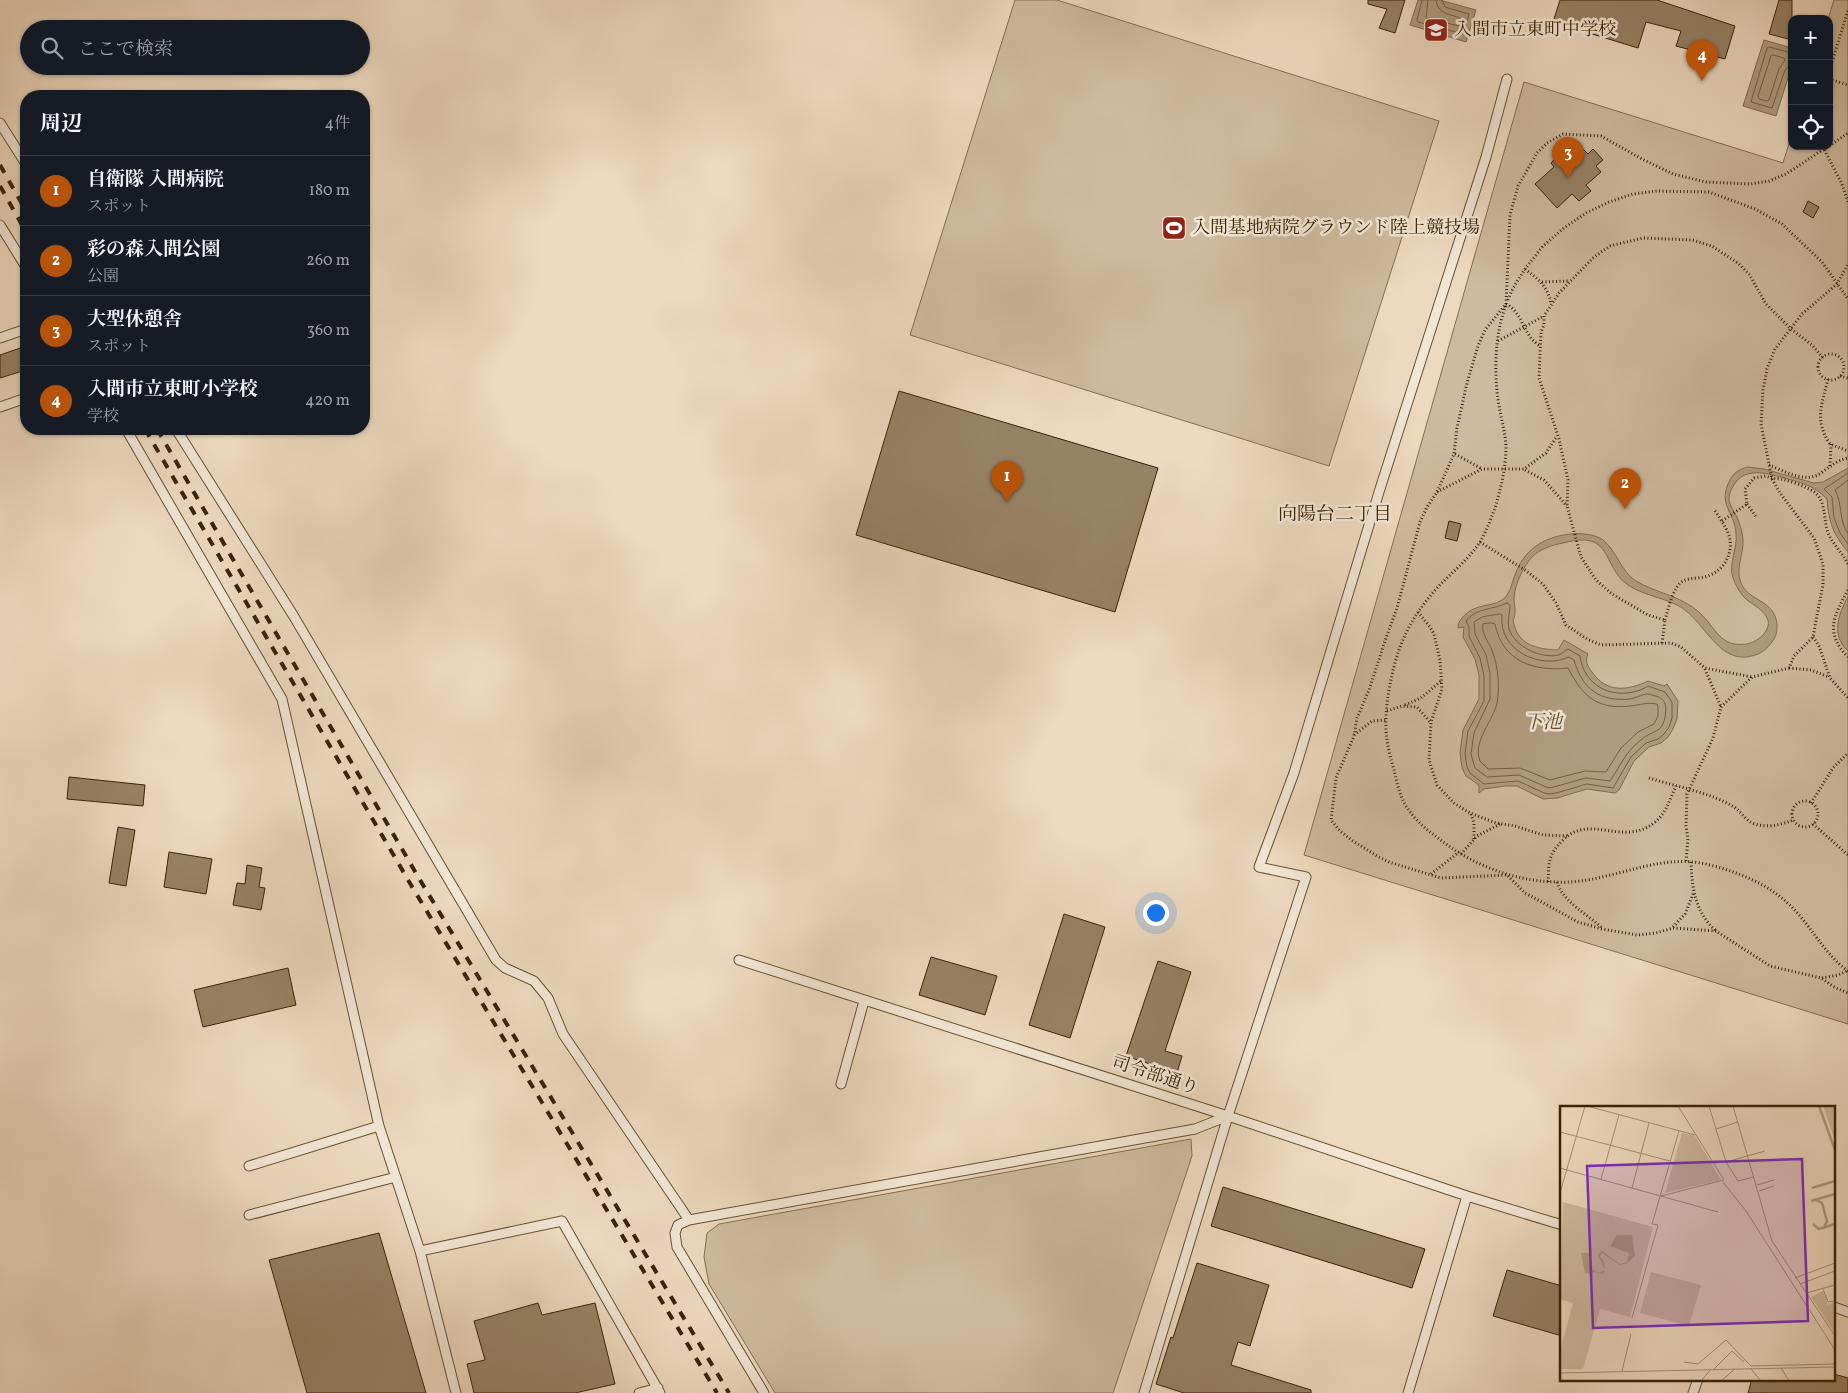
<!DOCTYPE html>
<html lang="ja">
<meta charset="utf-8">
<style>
body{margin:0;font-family:Vollkorn,"Noto Serif JP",serif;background:#20242c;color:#f1f3f6}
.controls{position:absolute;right:15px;top:15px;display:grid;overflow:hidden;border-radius:10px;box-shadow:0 1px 4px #0004}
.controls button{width:45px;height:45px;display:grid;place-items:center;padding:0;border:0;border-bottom:1px solid #363941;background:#171b24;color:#f1f3f6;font:25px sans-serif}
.you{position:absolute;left:1155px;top:912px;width:18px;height:18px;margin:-12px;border:4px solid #fff;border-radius:50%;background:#1a73e8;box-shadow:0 0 0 8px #1a73e833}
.badge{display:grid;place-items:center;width:32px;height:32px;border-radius:50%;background:#b45309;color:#fff;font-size:16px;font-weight:700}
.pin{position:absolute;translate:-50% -41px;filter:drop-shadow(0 1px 2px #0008)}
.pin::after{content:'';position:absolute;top:26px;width:18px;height:15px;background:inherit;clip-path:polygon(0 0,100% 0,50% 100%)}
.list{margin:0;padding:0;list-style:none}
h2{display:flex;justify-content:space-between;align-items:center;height:65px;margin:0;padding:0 20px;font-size:21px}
h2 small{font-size:16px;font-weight:400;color:#9ea1a6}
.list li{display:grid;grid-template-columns:32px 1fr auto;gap:15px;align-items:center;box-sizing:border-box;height:70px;padding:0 20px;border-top:1px solid #363941}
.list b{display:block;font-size:19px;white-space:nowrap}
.list p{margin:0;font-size:16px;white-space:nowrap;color:#9ea1a6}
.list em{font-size:16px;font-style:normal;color:#9ea1a6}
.icon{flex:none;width:28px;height:28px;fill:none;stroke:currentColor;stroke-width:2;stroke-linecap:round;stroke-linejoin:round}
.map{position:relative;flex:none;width:1848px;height:1393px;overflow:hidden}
.search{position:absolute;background:#171b24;box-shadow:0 1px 4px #0004;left:20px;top:20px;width:350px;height:55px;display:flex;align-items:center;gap:12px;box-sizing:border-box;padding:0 18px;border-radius:28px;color:#9ea1a6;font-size:19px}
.panel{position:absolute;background:#171b24;box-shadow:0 1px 4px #0004;left:20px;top:90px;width:350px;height:345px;border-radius:20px}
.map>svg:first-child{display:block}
.green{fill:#ceba9f;stroke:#836e52}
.water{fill:#af9b7f;stroke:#7f6b4e}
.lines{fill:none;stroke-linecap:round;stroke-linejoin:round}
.shore{stroke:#745f42;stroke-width:1}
.building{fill:#968265;stroke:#382304}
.service-casing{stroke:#655033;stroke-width:11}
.path{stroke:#382304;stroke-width:3;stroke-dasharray:1 2.5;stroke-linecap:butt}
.service{stroke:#f3e6d5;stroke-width:9}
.rail{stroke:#382304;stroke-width:4;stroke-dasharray:9 9;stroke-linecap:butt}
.labels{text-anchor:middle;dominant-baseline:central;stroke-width:5;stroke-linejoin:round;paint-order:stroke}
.poi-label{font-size:18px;fill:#382304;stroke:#f3e6d5;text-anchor:start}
.street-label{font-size:18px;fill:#382304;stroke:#f3e6d5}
.neighbourhood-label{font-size:19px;fill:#382304;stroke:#f3e6d5}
.water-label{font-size:19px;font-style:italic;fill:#624d2f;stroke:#f3e6d5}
.inset-river{fill:none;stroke:#af9b7f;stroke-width:2.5}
.inset-road{fill:none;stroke:#a59074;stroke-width:1}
.view{fill:#7b2cbf;fill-opacity:0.15;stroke:#7b2cbf;stroke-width:2.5}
.inset-edge{fill:none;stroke:#382304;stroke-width:2.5}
</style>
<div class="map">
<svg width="1848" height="1393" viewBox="0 0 1848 1393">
<rect width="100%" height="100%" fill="#edd9bf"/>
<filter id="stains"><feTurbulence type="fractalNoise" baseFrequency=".004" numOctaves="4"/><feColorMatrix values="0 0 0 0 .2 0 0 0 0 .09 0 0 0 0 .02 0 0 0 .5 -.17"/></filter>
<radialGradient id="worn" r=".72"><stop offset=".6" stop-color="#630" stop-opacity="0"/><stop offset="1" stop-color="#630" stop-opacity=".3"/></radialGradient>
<!-- green -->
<path class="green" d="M1015,0H1057L1439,121L1329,466L910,335Z
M1834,0H1848V1024L1304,855L1524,82L1783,163L1792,134V146H1829L1828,19Z
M1191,1139L1192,1156L1113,1393H775L709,1284L704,1257L707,1233L719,1224Z"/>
<!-- water -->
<path class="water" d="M1418,0H1440L1476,10L1466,42L1410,25Z
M1764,40L1792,48V65L1776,116L1743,106Z
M1747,467L1764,469L1814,483L1823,482L1848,468V552C1833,534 1829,523 1827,499C1812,484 1801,483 1781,477C1765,473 1747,468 1736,482C1732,487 1729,493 1729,500C1730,506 1734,511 1737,517C1740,524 1742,531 1743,539C1744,554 1735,568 1741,583C1749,602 1774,599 1777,624C1777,629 1777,634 1774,639C1770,645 1765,651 1758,654C1718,670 1706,619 1677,605C1661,597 1643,595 1628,585C1601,566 1614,529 1563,543C1552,545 1540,549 1532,557C1523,567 1515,584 1514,598C1514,605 1517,613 1513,620C1517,645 1536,649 1558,650L1564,640L1588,654C1585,661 1587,666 1592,672C1606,693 1627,691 1648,681L1664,686L1667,684L1678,701L1677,719L1673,729L1668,737L1661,743L1649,747L1634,761L1619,790L1615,793L1587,789L1557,798L1543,799L1517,786H1505L1484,789L1479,793V785L1466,776L1462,768L1460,753L1463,730L1479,699V675L1475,659L1463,637L1464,627L1458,628C1458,623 1459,622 1462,618C1477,600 1496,610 1507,595C1512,588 1513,578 1517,570C1527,547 1546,537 1570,534C1580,533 1595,534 1603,540C1617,551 1621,572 1636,581C1658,594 1680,595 1700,613C1716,628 1720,648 1747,644C1753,643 1759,639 1763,635C1778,618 1758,608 1747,600C1741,595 1736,586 1733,578C1728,564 1738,548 1736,533C1734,510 1717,505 1730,480C1734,472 1739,470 1747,467Z
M1848,597V651C1831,636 1838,614 1848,597Z"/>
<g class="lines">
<!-- shore -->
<path class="shore" d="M1422,0L1417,20L1418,22L1463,34L1469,14L1445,7L1442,0
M1428,0L1426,18L1459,26L1460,18C1450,14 1437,14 1436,0
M1792,53L1769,47L1767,48L1751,102L1772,108L1785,70L1788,67H1792
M1773,55L1784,58L1785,60L1779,69L1769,100L1767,101L1759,99L1758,96L1771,56Z
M1848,473L1824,489L1832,497L1834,518L1840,533L1848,544
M1848,480L1835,490C1843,504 1838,519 1848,534
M1507,603L1510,605C1510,613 1507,621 1509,629C1515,647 1541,659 1559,655C1562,654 1565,650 1568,649L1580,656C1584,685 1610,699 1637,691C1641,690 1645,688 1648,686L1665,692L1672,702V718L1669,727L1664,734L1658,739L1646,743L1631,757L1613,788L1587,784L1556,793L1550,794L1544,793L1518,781L1484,784L1470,773L1467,767L1465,754L1468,731L1484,701V676L1480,658L1469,636V627L1466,621C1475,608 1493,610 1507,603Z
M1500,614L1502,615C1498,651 1541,670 1569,657L1574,660C1582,689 1600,702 1630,699C1635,698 1646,693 1649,694C1651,694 1653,696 1656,696C1666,699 1667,707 1665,717C1662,734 1652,730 1642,739C1626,751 1621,765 1610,781L1586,778L1550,788L1546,787L1519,775L1487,777L1475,768L1471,754L1474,733L1490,699V673L1486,655L1475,634L1474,622L1482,617Z
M1492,623L1495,624C1502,661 1534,672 1568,668C1582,695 1596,710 1630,706C1641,705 1645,702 1657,704L1658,707V716L1654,724L1638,732L1621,748L1606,772L1585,771L1550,780L1520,768L1488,769C1486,766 1482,764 1480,761C1472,742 1494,719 1497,703C1500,687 1498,667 1493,653C1490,643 1481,635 1483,624Z"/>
</g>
<!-- building -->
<path class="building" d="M1368,0H1405L1395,33L1379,28L1387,9L1368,4Z
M1560,0H1657L1735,26L1725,59L1676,46L1681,31L1646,22L1638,48L1553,22Z
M1779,0H1792V40L1769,34Z
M1582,148L1588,154L1593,149L1603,160L1596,166L1601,172L1586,185L1591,191L1579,201L1572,194L1557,208L1535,184L1554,167L1551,163L1561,153L1568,160Z
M1808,201L1819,207L1813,218L1803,212Z
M26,346V370L0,378V355Z
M899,391L1158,468L1115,612L856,535Z
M1449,521L1461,524L1457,541L1445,538Z
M69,777L145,785L143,806L67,799Z
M118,827L135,830L126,886L109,883Z
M169,852L212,859L206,894L164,887Z
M247,865L262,868L259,887L265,888L261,910L233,905L237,883L245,884Z
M1064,914L1105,927L1070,1038L1029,1025Z
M931,957L997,976L985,1015L919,995Z
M1158,961L1191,972L1165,1051L1182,1056L1177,1073L1126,1056Z
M288,968L296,1005L203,1027L194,990Z
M1223,1187L1425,1249L1412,1288L1211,1226Z
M379,1233L426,1393H307L269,1260Z
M1197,1263L1269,1285L1250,1346L1238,1342L1231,1365L1311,1390V1393H1184L1156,1384L1171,1337L1173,1338Z
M1507,1270L1562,1286V1336L1493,1316Z
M538,1303L542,1315L595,1303L615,1384L575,1393H474L467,1364L485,1360L474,1321Z
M1834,1374L1848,1378V1393H1748L1752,1379H1834Z"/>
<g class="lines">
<defs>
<path id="service" d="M0,123L26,164
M0,225L26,267
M0,338L26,329
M0,407L26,398
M126,429L282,699L379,1126L420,1251L456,1393
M176,429L293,615L496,960L505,968L534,981L548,998L563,1034L689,1220
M739,960L1228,1116L1467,1196L1562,1225
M841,1084L864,1001
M249,1166L379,1126
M249,1215L396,1177
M420,1251L562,1221L660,1393
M1834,1307L1848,1312
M639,1393L658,1388
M764,1393L677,1247L675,1233L678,1225L689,1220L1195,1129L1228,1116
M1144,1393L1228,1116L1306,877L1259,867L1294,773L1379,492L1486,157L1507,79
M1408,1393L1467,1196
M1693,1393L1698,1379"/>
</defs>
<!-- service casing -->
<use href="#service" class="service-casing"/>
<!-- path -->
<path class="path" d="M1829,72L1848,10
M1829,79L1848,85
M1823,146L1824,149L1786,174L1769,181L1750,184L1706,182L1673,174L1642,159L1601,136L1563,134L1547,143L1537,153L1518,186L1510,215L1506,304L1485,330L1478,346L1467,383L1457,428L1454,454L1437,492L1427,507L1420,522L1397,608L1386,638L1369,690L1357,718L1354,736L1336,778L1331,820L1340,831L1353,841L1377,856L1389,862L1441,878L1507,875L1525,893L1578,922L1602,929L1637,935L1656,933L1673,928L1716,931L1770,966L1821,978L1836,988L1848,993
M1829,146L1824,149L1842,184L1848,202
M1829,146L1848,133
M1525,269C1538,279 1548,286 1551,304
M1542,282L1569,281
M1508,300L1513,288L1525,269L1543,246L1564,228L1586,213L1609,202L1633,194L1657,191L1709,192L1755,209L1782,224L1822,262L1848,299
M1506,304C1524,313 1522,335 1540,346
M1506,306C1495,331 1494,372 1498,399C1500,415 1505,430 1506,446C1506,467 1501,488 1495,508C1491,519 1486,532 1480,542C1469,559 1451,573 1437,588C1419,608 1405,630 1397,656C1390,679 1383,715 1387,739C1388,749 1391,760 1394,770C1397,783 1400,798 1408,809C1416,821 1427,830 1438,838C1476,868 1522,884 1570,882C1618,879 1662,852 1710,865C1745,874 1777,888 1800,916C1816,935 1828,957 1848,971
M1498,341L1544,316
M1818 367a13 13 0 1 1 26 0a13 13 0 1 1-26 0Z
M1840,376L1848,378
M1828,379C1822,404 1814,421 1830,444L1848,451
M1455,454L1482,469
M1769,465C1784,471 1806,484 1821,473C1830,467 1837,460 1848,458
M1830,466L1831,444
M1525,470L1544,480L1567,506
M1437,492L1482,469H1524L1546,453L1557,436
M1747,504L1757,518
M1722,521L1747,504L1745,489L1754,478L1766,476C1772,479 1775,478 1781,479C1790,481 1802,485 1811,490C1828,499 1822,519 1829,535C1834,546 1844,554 1848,565
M1480,542L1525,570L1543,584L1556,603L1566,625L1587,639L1601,645L1671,643L1681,647L1705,668L1752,677
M1848,590C1834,616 1824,632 1848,657
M1418,612L1430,627L1434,634L1440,660L1442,689L1431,722L1429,760L1437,785L1454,803L1470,813L1496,823L1515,826L1543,835L1567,836
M1665,620C1668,610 1673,586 1683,581C1691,577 1702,579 1710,575C1726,569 1735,549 1728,533C1725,525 1719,517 1714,509
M1813,637L1819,646L1830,678L1848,698
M1662,643L1665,620L1648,615L1612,594L1596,580L1581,557L1567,506L1568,480L1559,439L1539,378L1541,332L1544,325V316L1559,293L1593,258L1601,252L1610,246L1643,238L1692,240L1712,246L1739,264L1749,274L1766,304L1790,328L1812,345L1823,358
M1789,668L1811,670L1829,677
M1705,669L1721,707
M1405,705L1421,698L1441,681
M1387,711L1402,706L1417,707L1430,722
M1354,735L1372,721L1387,720
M1649,778C1674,786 1712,793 1734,807C1742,812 1745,821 1755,824C1767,828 1781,825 1793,820
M1792 814a13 13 0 1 1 26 0a13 13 0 1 1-26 0Z
M1811,803L1833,768L1848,753
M1471,814L1474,823V839
M1813,824L1848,855
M1461,854L1477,836L1500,824
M1686,861L1688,839L1686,826L1687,794L1713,738L1721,707L1752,677L1789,668L1794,656L1813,637L1823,584V564L1814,538L1780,493L1772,479L1761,424L1763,390L1767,369L1775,349L1802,314L1837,284L1848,264
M1691,862C1692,889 1695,912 1716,931
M1431,874L1459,852
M1548,882C1549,861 1548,855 1563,840C1590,813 1622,847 1654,823C1666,814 1670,799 1676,786
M1557,882C1564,903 1586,913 1602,928
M1673,927L1685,914L1694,892
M1822,978L1838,975L1847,971"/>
<!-- service -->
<use href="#service" class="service"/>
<!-- rail -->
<path class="rail" d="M0,165L26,211
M0,186L26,232
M145,429L411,885L717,1393
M157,429L420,880L729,1393"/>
</g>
<!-- icons -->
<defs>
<symbol id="school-square" viewBox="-11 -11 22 22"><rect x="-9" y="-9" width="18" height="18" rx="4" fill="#8f2418" stroke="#f3e6d5"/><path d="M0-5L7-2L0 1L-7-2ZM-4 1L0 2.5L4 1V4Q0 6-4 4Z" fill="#fff"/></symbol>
<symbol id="stadium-square" viewBox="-11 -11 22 22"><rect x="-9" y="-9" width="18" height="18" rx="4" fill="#8f2418" stroke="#f3e6d5"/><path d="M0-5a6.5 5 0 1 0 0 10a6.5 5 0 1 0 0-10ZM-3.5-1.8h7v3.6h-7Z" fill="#fff"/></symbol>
</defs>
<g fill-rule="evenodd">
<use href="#school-square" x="1422" y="16" width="28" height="28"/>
<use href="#stadium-square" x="1160" y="214" width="28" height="28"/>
</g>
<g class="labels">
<!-- poi labels -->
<g class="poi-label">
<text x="1454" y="30">入間市立東町中学校</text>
<text x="1192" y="228">入間基地病院グラウンド陸上競技場</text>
</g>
<!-- street labels -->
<g class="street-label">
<text transform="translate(1155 1076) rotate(18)">司令部通り</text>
</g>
<!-- neighbourhood labels -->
<g class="neighbourhood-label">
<text x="1335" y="515">向陽台二丁目</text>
</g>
<!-- water labels -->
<g class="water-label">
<text x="1543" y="723">下池</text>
</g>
</g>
<!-- overview -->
<g transform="translate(1560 1106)">
<rect width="275" height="275" fill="#edd9bf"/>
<path d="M263,0H275V35ZM122,27L135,30L161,74L105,87ZM3,96L93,121L70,211L40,203L23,263H0V245L13,197L0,193ZM91,166L141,179L129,220L80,207ZM263,185L268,199L275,196V227L251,191Z" fill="#ceba9f"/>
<path d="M57,129H72L75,150L67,157L60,159L42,147L40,150L44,155L45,164L44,167L41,168L35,166L30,168L25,167L21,147H31L30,158L33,164L39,167L45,164L38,149L42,145L60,158L67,156L69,147L50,140Z" fill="#af9b7f"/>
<path class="inset-river" d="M259,0L275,44M252,82L275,75M256,94L262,97L267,115L264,121M251,95L275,88M253,118L259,123L275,118"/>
<path class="inset-road" d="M27,0L135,29M149,0L166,56L178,75L194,71M173,0L212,135L275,230M156,23L178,16M0,26L110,55M166,56L205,45M0,62L158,106M41,73L59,9M163,76L186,105L275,244M197,79L214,74M72,82L89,17M199,85L214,80M0,87L25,0M101,90L164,74L118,0M235,172L275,157M240,178L275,165M263,183L268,196L275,195M246,187L275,179M72,212L98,119L92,118L119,25M124,256L138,258L166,234L191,260L275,258M190,262L201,275M221,262L229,275M154,263L172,245L184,256M62,265L71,228M0,267L275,261M141,275L151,263M161,275L175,263"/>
<path class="view" d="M242,53L248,215L33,222L27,60Z"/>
<rect width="275" height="275" class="inset-edge"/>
</g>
<rect width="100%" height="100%" filter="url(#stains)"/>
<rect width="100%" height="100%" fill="url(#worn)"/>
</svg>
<div class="controls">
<button>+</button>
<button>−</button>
<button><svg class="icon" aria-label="locate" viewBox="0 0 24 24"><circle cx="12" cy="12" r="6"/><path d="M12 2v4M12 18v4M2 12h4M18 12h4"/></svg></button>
</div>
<div class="you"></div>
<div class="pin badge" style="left:1007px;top:502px">1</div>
<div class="pin badge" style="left:1625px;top:509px">2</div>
<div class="pin badge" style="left:1568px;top:178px">3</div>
<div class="pin badge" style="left:1702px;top:81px">4</div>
<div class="search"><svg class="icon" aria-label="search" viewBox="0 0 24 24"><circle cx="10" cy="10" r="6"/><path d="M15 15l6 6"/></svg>ここで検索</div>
<section class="panel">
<h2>周辺<small>4件</small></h2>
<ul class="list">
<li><span class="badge">1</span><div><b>自衛隊 入間病院</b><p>スポット</p></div><em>180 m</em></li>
<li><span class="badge">2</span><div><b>彩の森入間公園</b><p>公園</p></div><em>260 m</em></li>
<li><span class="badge">3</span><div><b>大型休憩舎</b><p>スポット</p></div><em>360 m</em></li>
<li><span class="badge">4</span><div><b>入間市立東町小学校</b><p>学校</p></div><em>420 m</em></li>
</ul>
</section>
</div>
